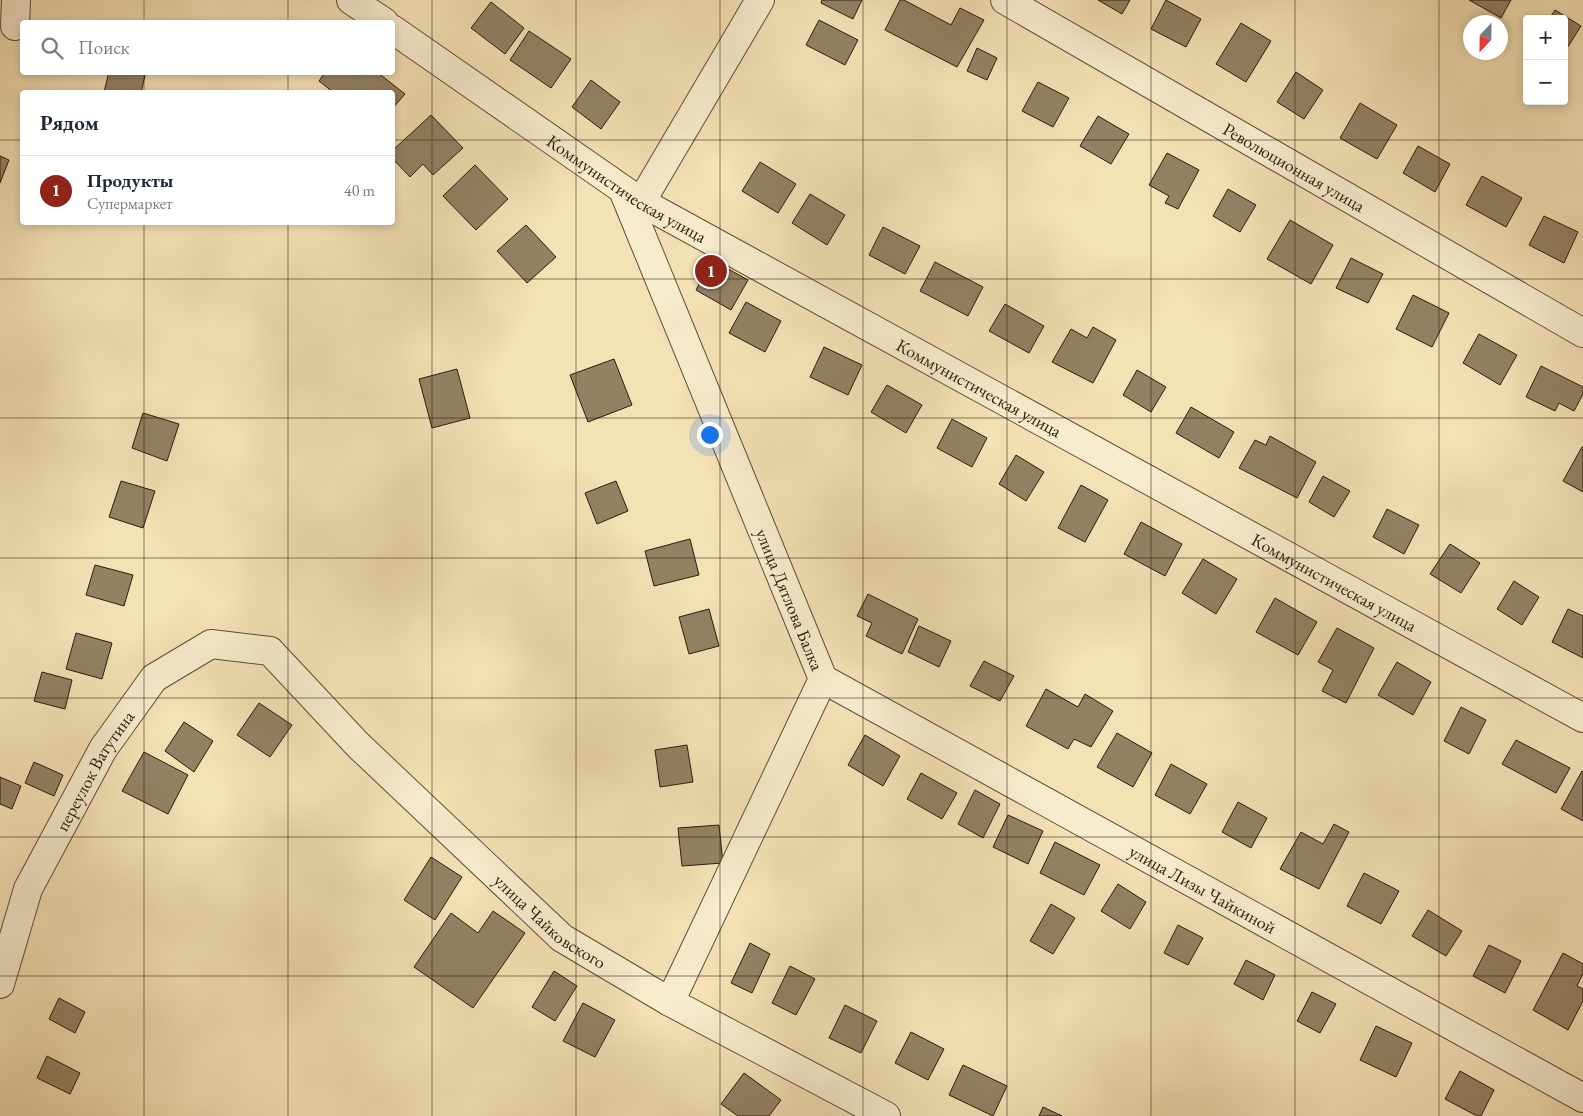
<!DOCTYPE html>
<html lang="ru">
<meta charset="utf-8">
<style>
body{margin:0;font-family:"EB Garamond",serif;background:#f2f2f3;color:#1f2937}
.controls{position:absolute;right:15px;top:15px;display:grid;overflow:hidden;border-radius:5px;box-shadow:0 2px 8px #0003}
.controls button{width:45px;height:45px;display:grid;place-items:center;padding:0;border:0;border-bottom:1px solid #e0e1e3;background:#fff;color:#1f2937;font:25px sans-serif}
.compass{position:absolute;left:1463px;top:15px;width:45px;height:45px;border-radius:50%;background:#fff;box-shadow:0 2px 8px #0003;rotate:202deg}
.you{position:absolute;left:709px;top:434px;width:18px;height:18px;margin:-12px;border:4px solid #fff;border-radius:50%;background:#1a73e8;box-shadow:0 0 0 8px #1a73e833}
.badge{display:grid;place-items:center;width:32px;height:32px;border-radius:50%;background:#8f2418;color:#fff;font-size:16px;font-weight:700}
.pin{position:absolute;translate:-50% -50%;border:2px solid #fff;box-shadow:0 1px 5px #0006}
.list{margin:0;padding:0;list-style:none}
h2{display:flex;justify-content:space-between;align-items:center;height:65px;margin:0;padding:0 20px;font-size:21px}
h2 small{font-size:16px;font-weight:400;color:#747a83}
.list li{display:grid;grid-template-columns:32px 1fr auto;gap:15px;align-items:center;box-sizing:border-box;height:70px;padding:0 20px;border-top:1px solid #e0e1e3}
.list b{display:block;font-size:19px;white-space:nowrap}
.list p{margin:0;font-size:16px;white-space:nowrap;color:#747a83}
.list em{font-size:16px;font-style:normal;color:#747a83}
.icon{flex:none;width:28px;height:28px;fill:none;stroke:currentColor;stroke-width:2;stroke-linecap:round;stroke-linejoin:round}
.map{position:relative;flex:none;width:1583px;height:1116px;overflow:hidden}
.search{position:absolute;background:#fff;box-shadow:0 2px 8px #0003;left:20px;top:20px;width:375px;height:55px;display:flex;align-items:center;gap:12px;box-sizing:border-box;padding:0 18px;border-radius:5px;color:#747a83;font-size:19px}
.panel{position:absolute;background:#fff;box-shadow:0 2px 8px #0003;left:20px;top:90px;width:375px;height:135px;border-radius:5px}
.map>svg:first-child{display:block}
.building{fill:#948164;stroke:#2b1a0e}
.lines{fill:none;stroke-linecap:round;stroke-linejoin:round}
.minor-casing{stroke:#5d4c38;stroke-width:30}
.minor{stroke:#f8ecce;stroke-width:28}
.grid{fill:none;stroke:#2b1a0e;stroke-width:1;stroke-opacity:0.55}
.labels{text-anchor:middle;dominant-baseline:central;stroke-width:5;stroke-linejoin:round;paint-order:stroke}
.street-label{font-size:18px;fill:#2b1a0e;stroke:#f8ecce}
</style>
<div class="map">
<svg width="1583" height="1116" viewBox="0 0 1583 1116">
<rect width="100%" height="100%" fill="#f4e1b4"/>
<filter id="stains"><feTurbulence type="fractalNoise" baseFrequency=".004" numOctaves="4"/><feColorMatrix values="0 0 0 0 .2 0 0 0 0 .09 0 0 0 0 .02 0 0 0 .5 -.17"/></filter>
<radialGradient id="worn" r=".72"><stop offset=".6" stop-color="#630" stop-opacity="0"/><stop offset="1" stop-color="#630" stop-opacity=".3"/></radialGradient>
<!-- building -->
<path class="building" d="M822,0H862L853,19L821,3Z
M900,0H904L951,25L960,8L984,20L957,67L885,30Z
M1098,0H1130L1122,14Z
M1166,0L1201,19L1186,47L1151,29Z
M1469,0H1511L1501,18Z
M491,2L524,28L505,54L471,28Z
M1555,10L1581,26L1564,53V19H1549Z
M819,20L858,40L845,65L806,45Z
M1241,23L1271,41L1246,82L1216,64Z
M529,31L571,59L551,88L510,60Z
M977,48L997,58L987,80L967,71Z
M109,72H146L141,92H104Z
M325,72H377L405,94L392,109V92H333L319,81Z
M1296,72L1323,90L1304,119L1277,102Z
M591,80L620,102L601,129L572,107Z
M1038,82L1069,98L1053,127L1022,111Z
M1360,103L1397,125L1377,159L1340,138Z
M431,115L463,148L433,175L423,164L410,177L392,158V151Z
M1098,116L1129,134L1111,164L1080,146Z
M1418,146L1450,164L1435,192L1403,173Z
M1167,153L1199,170L1178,209L1165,203L1169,196L1149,185Z
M0,156L9,160L0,183Z
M760,162L796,184L778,213L742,191Z
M475,165L508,199L476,230L443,196Z
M1482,176L1522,198L1506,227L1466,205Z
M1228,189L1256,205L1240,232L1213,216Z
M810,194L845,215L827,245L792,223Z
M1544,216L1578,232L1564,263L1529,245Z
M1290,220L1333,245L1311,284L1267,259Z
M526,225L556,257L527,283L497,251Z
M883,227L920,246L905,274L869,255Z
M1351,258L1383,274L1368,303L1336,288Z
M712,260L748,280L731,310L696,290Z
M935,262L983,287L968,316L920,291Z
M1413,295L1449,313L1432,347L1396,329Z
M746,302L781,321L765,352L729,333Z
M1005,304L1044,326L1029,353L989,331Z
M1093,327L1116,340L1093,383L1052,362L1071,329L1087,338Z
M1479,334L1517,355L1500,385L1463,363Z
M824,347L862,365L848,395L810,377Z
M614,359L632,405L588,422L570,375Z
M1541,366L1583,387V394L1574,411L1559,403L1555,411L1526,397Z
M457,369L470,418L432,428L419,379Z
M1137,370L1166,387L1151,412L1123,395Z
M887,385L922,405L906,433L871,412Z
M1191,407L1234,432L1219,458L1176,433Z
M143,413L179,424L167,461L132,448Z
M952,419L987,438L972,467L937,448Z
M1270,436L1316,462L1297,498L1239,468L1255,440L1266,445Z
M1582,447H1583V492L1563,481Z
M1016,455L1044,472L1026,501L999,484Z
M1323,476L1350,491L1334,517L1309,502Z
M121,481L155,491L143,528L109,517Z
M616,481L628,511L597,524L585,493Z
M1081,485L1108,500L1085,542L1058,528Z
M1387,509L1419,525L1404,554L1373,537Z
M1141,522L1182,544L1165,576L1124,554Z
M690,539L699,575L654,586L645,551Z
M1450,544L1480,563L1461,593L1430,574Z
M1203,559L1237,579L1216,614L1182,593Z
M95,565L133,575L124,606L86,595Z
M1514,581L1539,597L1522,625L1497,609Z
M868,594L918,619L902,654L866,636L872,623L857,616Z
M1275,598L1317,622L1298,655L1256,632Z
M709,609L719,646L689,654L679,617Z
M1568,609L1583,616V658L1552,642Z
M919,626L951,641L939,667L908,652Z
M1337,628L1374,648L1346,703L1322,691L1333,670L1318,662Z
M76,633L112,643L102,679L66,669Z
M984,661L1014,676L1000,701L970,686Z
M1397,662L1431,682L1413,715L1378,695Z
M42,672L72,680L65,709L34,701Z
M1046,689L1078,707L1085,694L1113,711L1091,747L1074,739L1068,749L1026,726Z
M259,703L292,725L270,757L237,735Z
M1461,707L1486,720L1469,754L1444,741Z
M184,722L213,741L194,772L165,751Z
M1117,733L1152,753L1133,787L1097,767Z
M865,735L900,756L883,786L848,765Z
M1516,740L1570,768L1556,793L1502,764Z
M687,745L693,782L660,787L655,750Z
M144,752L188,775L168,814L122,791Z
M34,762L63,775L54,796L25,783Z
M1171,764L1207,784L1190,814L1155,795Z
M1582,771L1583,772V821L1561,809Z
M921,773L957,793L942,819L907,799Z
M0,777L21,786L12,809L0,804Z
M975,790L1000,804L983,838L958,824Z
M1238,802L1267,818L1251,848L1222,832Z
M1008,815L1043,831L1028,864L993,847Z
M1334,824L1349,832L1319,889L1280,869L1301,832L1323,844Z
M719,825L723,863L682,866L678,828Z
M1055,842L1100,865L1084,895L1040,873Z
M431,857L462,877L435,920L404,900Z
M1364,873L1399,891L1381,924L1347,906Z
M1118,884L1146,902L1130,929L1101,911Z
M1051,904L1075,918L1053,954L1030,941Z
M1428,910L1462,931L1446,956L1412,936Z
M493,911L525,933L473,1008L414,967L451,913L478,933Z
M1178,925L1203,938L1188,965L1164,953Z
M750,943L770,954L752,993L731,983Z
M1489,945L1521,961L1505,993L1473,976Z
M1563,953L1583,964V973L1577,986L1583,989V1001L1568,1030L1533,1010Z
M1246,960L1275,975L1263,1000L1234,984Z
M790,966L815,979L796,1015L772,1003Z
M554,971L577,986L555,1021L532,1007Z
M1312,992L1336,1004L1320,1033L1297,1021Z
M59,998L85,1012L75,1033L49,1019Z
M583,1003L615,1020L595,1057L563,1041Z
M845,1005L877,1021L861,1053L829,1038Z
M1376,1026L1412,1043L1396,1077L1360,1060Z
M911,1032L944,1049L928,1080L895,1063Z
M47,1056L80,1073L70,1094L37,1078Z
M963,1065L1007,1086L993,1116L949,1095Z
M1460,1071L1494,1090L1481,1116H1477L1445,1099Z
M744,1073L781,1100L769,1116H738L721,1104Z
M1043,1107L1062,1116H1039Z"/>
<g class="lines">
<defs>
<g id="minor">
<path d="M351,0L384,22"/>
<path id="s1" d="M1005,0L1583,333"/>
<path d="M15,26L16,0"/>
<path id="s2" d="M392,29L641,202L1583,718"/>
<path id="s3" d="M623,190L823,679L670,1002"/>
<path d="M641,202L760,0"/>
<path id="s4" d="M823,679L1583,1098"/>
<path id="s5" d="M0,984L28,889L103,749L154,678L211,644L270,651L358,745L562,938L670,1002L886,1116"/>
</g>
</defs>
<!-- minor casing -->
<use href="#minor" class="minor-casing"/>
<!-- minor -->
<use href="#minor" class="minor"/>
</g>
<!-- grid -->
<path class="grid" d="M144,0V22M288,0V22M432,0V1116M576,0V1116M720,0V1116M863,0V1116M1007,0V1116M1151,0V1116M1295,0V1116M1439,0V1116M144,72V92M288,72V92M0,140H22M392,140H1583M144,222V1116M288,222V1116M0,279H1583M0,418H1583M0,558H1583M0,698H1583M0,837H1583M0,976H1583"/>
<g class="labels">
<!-- street labels -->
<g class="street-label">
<text stroke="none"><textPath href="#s1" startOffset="334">Революционная улица</textPath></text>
<text stroke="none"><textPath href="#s2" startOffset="284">Коммунистическая улица</textPath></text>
<text stroke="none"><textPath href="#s2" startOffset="689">Коммунистическая улица</textPath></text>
<text stroke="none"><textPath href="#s2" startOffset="1094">Коммунистическая улица</textPath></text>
<text stroke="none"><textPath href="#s3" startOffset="442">улица Дятлова Балка</textPath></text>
<text stroke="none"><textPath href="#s5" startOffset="235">переулок Ватутина</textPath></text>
<text stroke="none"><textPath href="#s4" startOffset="434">улица Лизы Чайкиной</textPath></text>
<text stroke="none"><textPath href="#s5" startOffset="861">улица Чайковского</textPath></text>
</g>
</g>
<rect width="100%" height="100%" filter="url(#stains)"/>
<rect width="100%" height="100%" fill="url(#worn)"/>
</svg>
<div class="controls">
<button>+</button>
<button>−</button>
</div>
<svg class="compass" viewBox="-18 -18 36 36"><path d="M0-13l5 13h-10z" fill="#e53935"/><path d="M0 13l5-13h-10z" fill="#747a83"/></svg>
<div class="you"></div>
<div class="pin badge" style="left:711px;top:271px">1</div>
<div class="search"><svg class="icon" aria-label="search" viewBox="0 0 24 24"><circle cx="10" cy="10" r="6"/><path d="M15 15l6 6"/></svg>Поиск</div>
<section class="panel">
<h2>Рядом<small></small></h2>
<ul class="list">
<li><span class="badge">1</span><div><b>Продукты</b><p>Супермаркет</p></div><em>40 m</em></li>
</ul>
</section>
</div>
